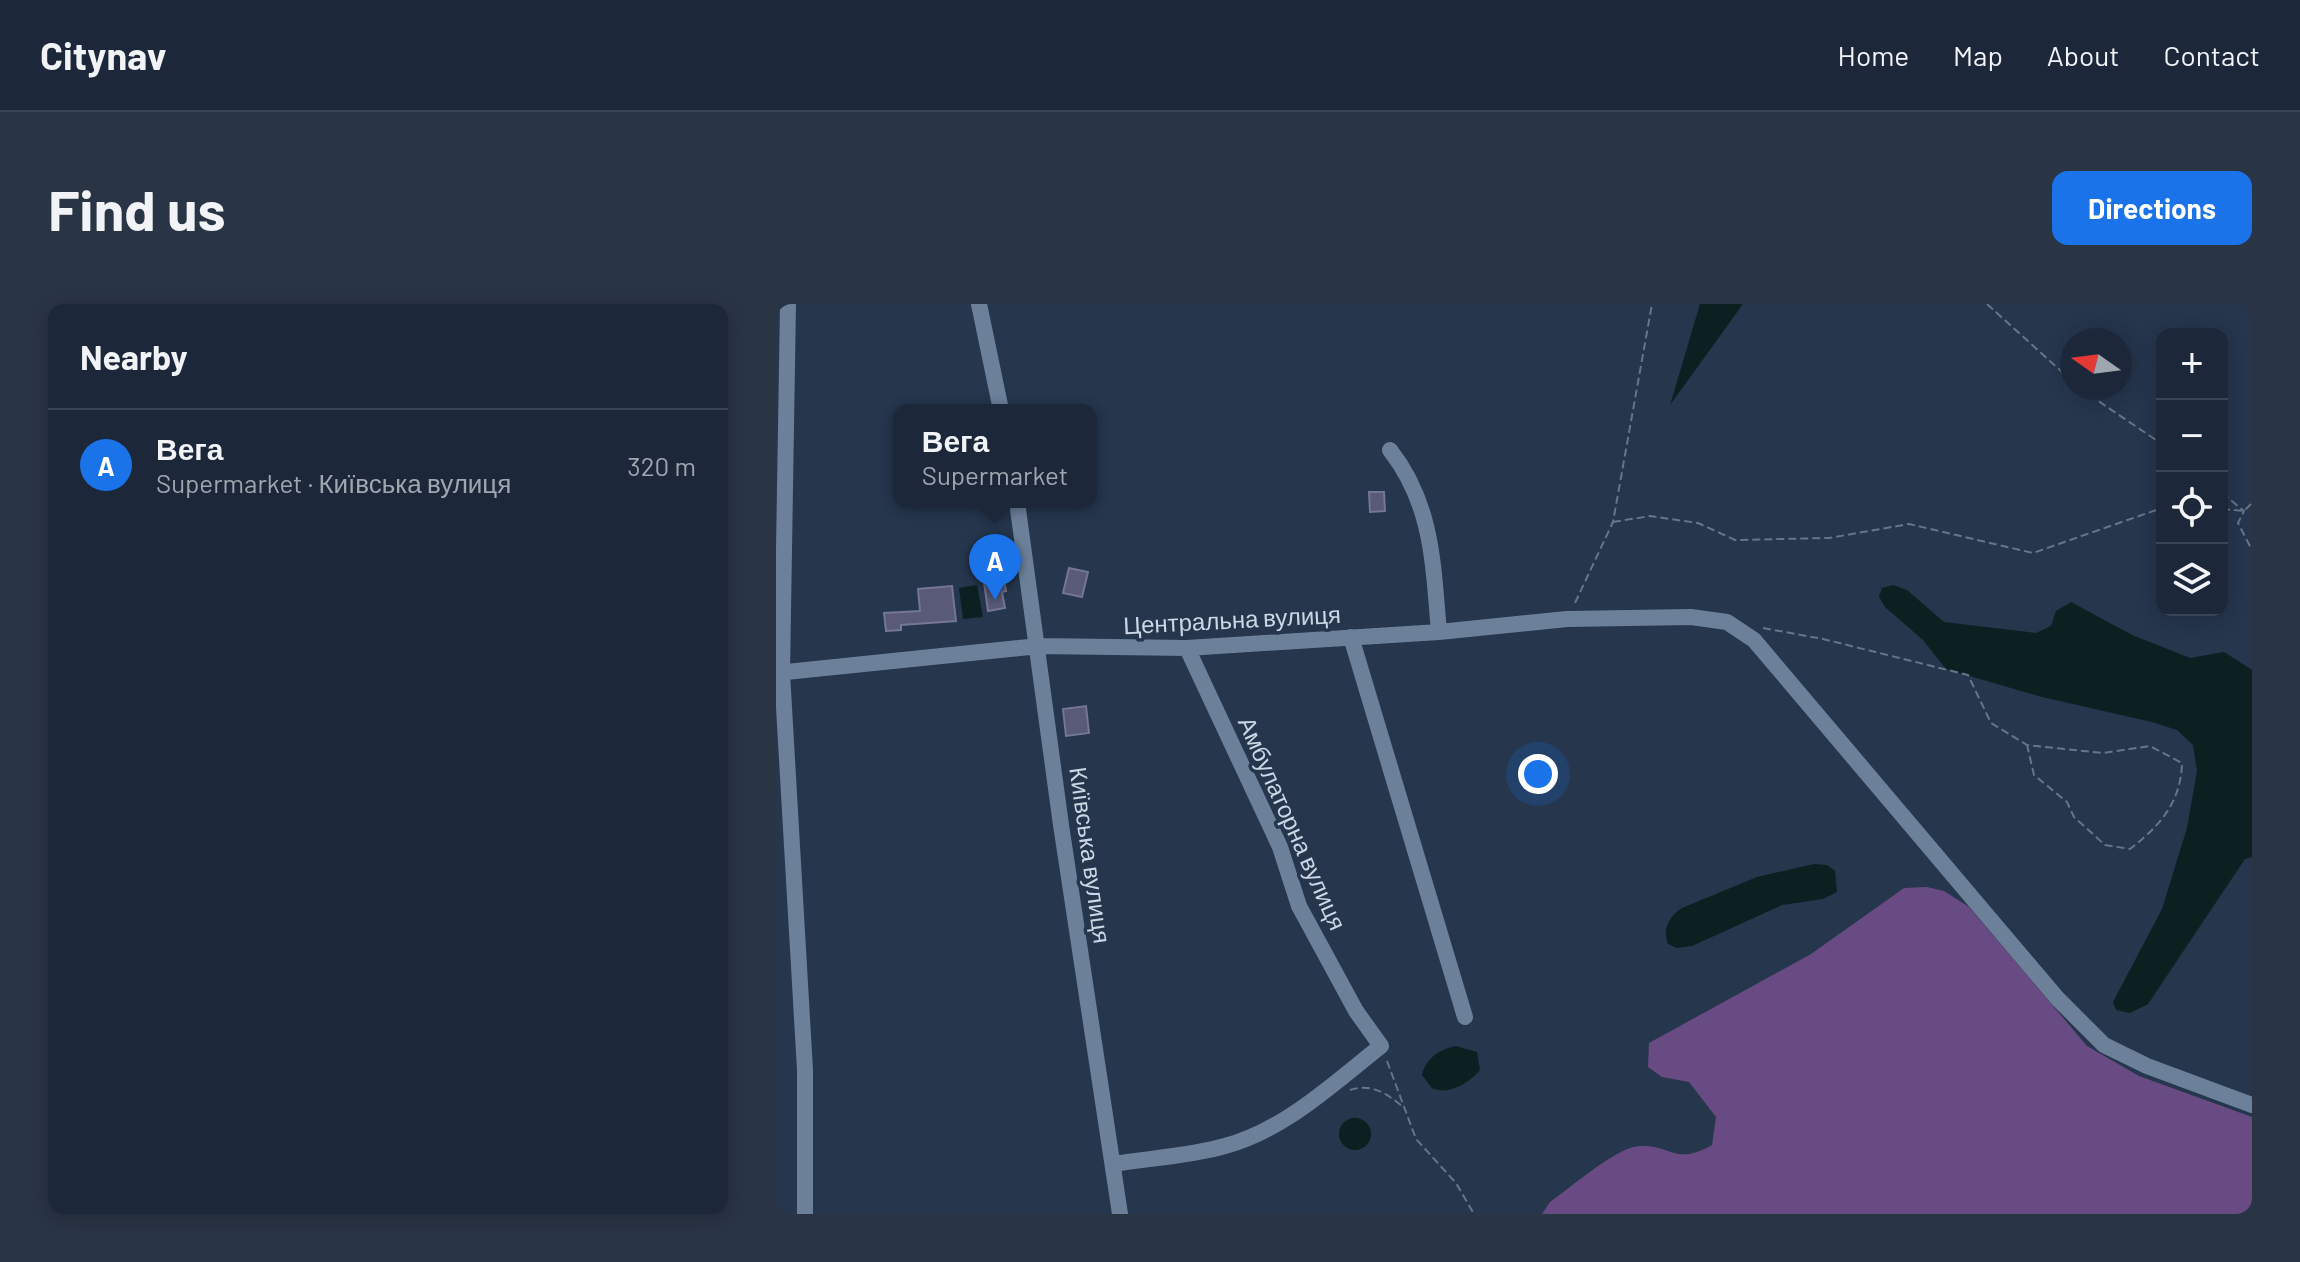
<!DOCTYPE html>
<meta charset="utf-8">
<style>
body{margin:0;font-family:Barlow,sans-serif;background:#293445;color:#f1f3f6}
.controls{position:absolute;right:24px;top:24px;display:grid;overflow:hidden;border-radius:16px;box-shadow:0 4px 20px #0003}
.controls button{width:72px;height:72px;display:grid;place-items:center;padding:0;border:0;border-bottom:2px solid #3a4454;background:#1c283a;color:#f1f3f6;font:40px sans-serif}
.compass{position:absolute;left:1284px;top:24px;width:72px;height:72px;border-radius:50%;background:#1c283a;box-shadow:0 4px 20px #0003;rotate:284deg}
.you{position:absolute;left:762px;top:470px;width:28px;height:28px;margin:-20px;border:6px solid #fff;border-radius:50%;background:#1a73e8;box-shadow:0 0 0 12px #1a73e833}
.badge{display:grid;place-items:center;width:52px;height:52px;border-radius:50%;background:#1a73e8;color:#fff;font-size:26px;font-weight:700}
.pin{position:absolute;translate:-50% -66px;filter:drop-shadow(0 2px 4px #0008)}
.pin::after{content:'';position:absolute;top:42px;width:28px;height:24px;background:inherit;clip-path:polygon(0 0,100% 0,50% 100%)}
.popup{position:absolute;left:117px;top:100px;width:204px;height:104px;box-sizing:border-box;display:grid;place-content:center;border-radius:16px;background:#1c283a;filter:drop-shadow(0 2px 6px #0005);font-size:26px;white-space:nowrap;color:#a0a6af}
.popup b{font-size:30px;color:#f1f3f6}
.popup::after{content:'';position:absolute;left:50%;top:100%;margin-left:-16px;border:16px solid transparent;border-top-color:#1c283a}
.list{margin:0;padding:0;list-style:none}
h2{display:flex;justify-content:space-between;align-items:center;height:104px;margin:0;padding:0 32px;font-size:34px}
h2 small{font-size:26px;font-weight:400;color:#a0a6af}
.list li{display:grid;grid-template-columns:52px 1fr auto;gap:24px;align-items:center;box-sizing:border-box;height:112px;padding:0 32px;border-top:2px solid #3a4454}
.list b{display:block;font-size:30px;white-space:nowrap}
.list p{margin:0;font-size:26px;white-space:nowrap;color:#a0a6af}
.list em{font-size:26px;font-style:normal;color:#a0a6af}
.icon{flex:none;width:44px;height:44px;fill:none;stroke:currentColor;stroke-width:2;stroke-linecap:round;stroke-linejoin:round}
.map{position:relative;flex:none;width:1476px;height:910px;overflow:hidden;border-radius:16px}
header{display:flex;align-items:center;gap:48px;box-sizing:border-box;height:112px;padding:0 40px;background:#1c283a;border-bottom:2px solid #3a4454}
header strong{font-size:38px}
nav{display:flex;gap:44px;margin-inline-start:auto;font-size:28px}
.intro{display:flex;align-items:center;justify-content:space-between;box-sizing:border-box;height:192px;padding:0 48px}
h1{margin:0;font-size:56px}
.button{padding:20px 36px;border-radius:16px;background:#1a73e8;color:#fff;font-size:28px;font-weight:700}
main{display:flex;gap:48px;padding:0 48px}
aside{flex:1;background:#1c283a;border-radius:16px;box-shadow:0 4px 20px #0003}
.map>svg:first-child{display:block}
.green{fill:#694b83}
.water{fill:#0c1f21}
.building{fill:#595a77;stroke:#747694;stroke-width:2}
.lines{fill:none;stroke-linecap:round;stroke-linejoin:round}
.path{stroke:#667589;stroke-width:2;stroke-dasharray:8 4;stroke-linecap:butt}
.minor{stroke:#6c809a;stroke-width:16}
.labels{text-anchor:middle;dominant-baseline:central;stroke-width:7;stroke-linejoin:round;paint-order:stroke}
.street-label{font-size:24px;fill:#ccd7e5;stroke:#25364d}
</style>
<header>
<strong>Citynav</strong>
<nav><a>Home</a><a>Map</a><a>About</a><a>Contact</a></nav>
</header>
<div class="intro"><h1>Find us</h1><a class="button">Directions</a></div>
<main>
<aside>
<h2>Nearby<small></small></h2>
<ul class="list">
<li><span class="badge">A</span><div><b>Вега</b><p>Supermarket · Київська вулиця</p></div><em>320 m</em></li>
</ul>
</aside>
<div class="map">
<svg width="1476" height="910" viewBox="0 0 1476 910">
<rect width="100%" height="100%" fill="#25364d"/>
<!-- green -->
<path class="green" d="M1151,583L1168,587L1193,603L1311,742L1363,772L1476,813V910H766L774,898C794,884 842,842 864,842C897,841 899,862 936,841L940,813L913,778L886,773L872,763L873,739L1035,650L1128,584Z"/>
<!-- water -->
<path class="water" d="M924,0H967L894,101Z
M201,281L207,313L187,315L183,284Z
M1117,281L1131,286L1168,318L1260,329L1275,322L1280,307L1295,298L1356,331L1414,354L1448,348L1476,366V553L1469,555L1372,700L1354,709L1340,706L1337,698L1386,605L1411,524L1421,467L1417,441L1401,426L1376,418L1266,393L1170,365L1147,336L1109,303L1103,293L1106,284Z
M1038,560L1051,561L1059,567L1061,588L1047,595L1006,601L916,642L901,644L892,640C886,624 893,613 906,604L981,573Z
M680,742L701,748L704,766C694,778 673,792 656,784L646,771C650,754 664,745 680,742Z
M563 830a16 16 0 1 1 32 0a16 16 0 1 1-32 0Z"/>
<!-- building -->
<path class="building" d="M593,188H608L609,207L594,208Z
M222,240L230,287L226,288L229,304L212,307L203,243Z
M293,264L312,268L306,293L287,289Z
M176,282L180,317L125,321V326L110,327L108,309L144,307L142,285Z
M310,402L313,429L290,432L287,405Z"/>
<g class="lines">
<!-- path -->
<path class="path" d="M1211,0L1296,77
M1303,84L1386,140
M1446,189L1468,207L1462,219L1476,246
M1446,205L1468,207L1476,199
M837,218L874,212L922,219L959,236L1053,234L1133,220L1257,249L1386,204
M799,299L837,218L876,0
M987,324L1047,335L1192,371L1215,419L1251,441L1327,449L1374,442L1406,459C1405,498 1384,522 1354,545L1329,541L1298,513L1291,498L1258,471L1251,441
M611,757L640,835L680,879L698,910
M574,786C595,779 610,789 626,802"/>
<!-- minor -->
<path class="minor" d="M12,0L6,369L29,766V910
M203,0L225,106
M614,146C657,201 657,261 663,328
M241,198L285,521L344,910
M575,333L689,713
M0,369L263,342L411,344L663,328L791,315L915,313L951,318L978,336L1281,694L1328,741L1371,762L1476,801
M338,860C375,854 414,852 449,842C509,826 558,779 605,742L580,707L523,602L504,543L411,344"/>
</g>
<g class="labels">
<!-- street labels -->
<g class="street-label">
<text transform="translate(456 315) rotate(-3)">Центральна вулиця</text>
<text transform="translate(517 519) rotate(66)">Амбулаторна вулиця</text>
<text transform="translate(315 551) rotate(82)">Київська вулиця</text>
</g>
</g>
</svg>
<div class="controls">
<button>+</button>
<button>−</button>
<button><svg class="icon" aria-label="locate" viewBox="0 0 24 24"><circle cx="12" cy="12" r="6"/><path d="M12 2v4M12 18v4M2 12h4M18 12h4"/></svg></button>
<button><svg class="icon" aria-label="layers" viewBox="0 0 24 24"><path d="M12 4l9 5-9 5-9-5zM3 14l9 5 9-5"/></svg></button>
</div>
<svg class="compass" viewBox="-18 -18 36 36"><path d="M0-13l5 13h-10z" fill="#e53935"/><path d="M0 13l5-13h-10z" fill="#a0a6af"/></svg>
<div class="you"></div>
<div class="pin badge" style="left:219px;top:296px">A</div>
<div class="popup"><b>Вега</b>Supermarket</div>
</div>
</main>
